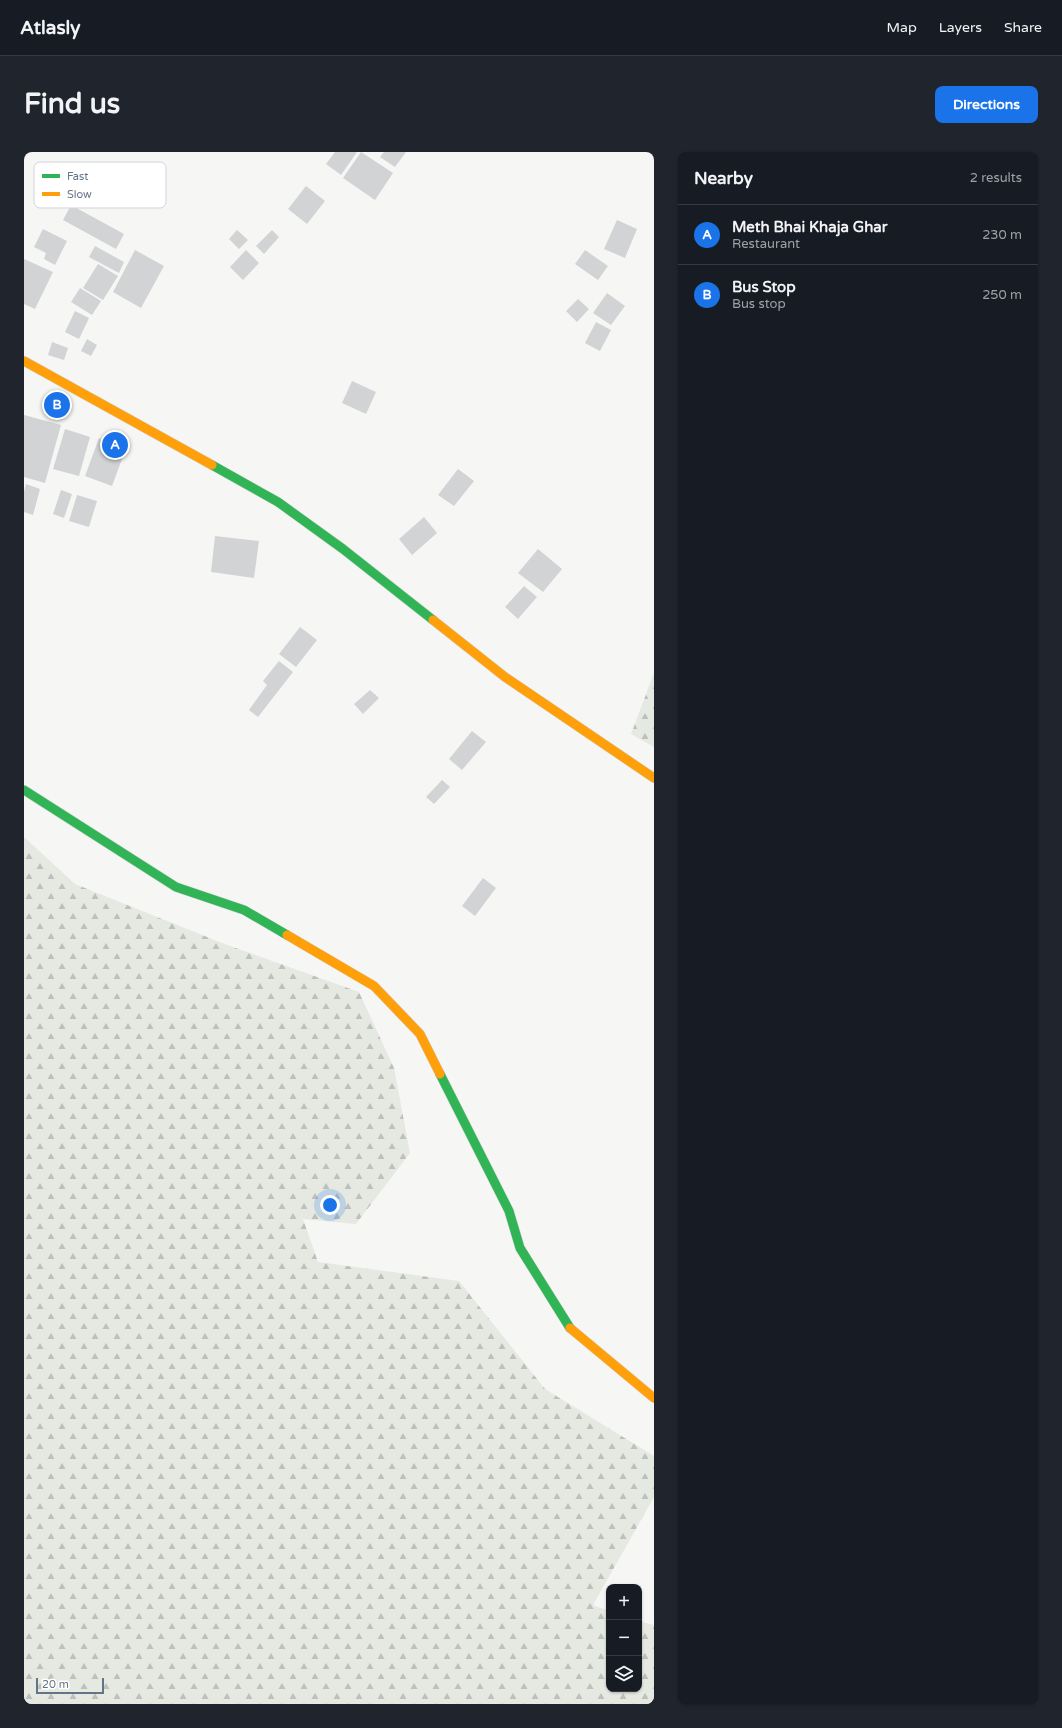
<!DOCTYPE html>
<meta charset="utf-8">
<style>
body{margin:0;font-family:"Varela Round",sans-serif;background:#20242c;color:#f1f3f6}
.controls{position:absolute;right:12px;bottom:12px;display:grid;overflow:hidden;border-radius:8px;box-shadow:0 1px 3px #0004}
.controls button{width:36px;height:36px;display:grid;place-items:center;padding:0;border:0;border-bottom:1px solid #363941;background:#171b24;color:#f1f3f6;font:20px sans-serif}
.scale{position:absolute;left:12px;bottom:10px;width:68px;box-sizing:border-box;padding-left:4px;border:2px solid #637487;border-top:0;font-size:11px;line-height:14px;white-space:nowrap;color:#637487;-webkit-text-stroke:3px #fff;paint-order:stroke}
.you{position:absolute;left:306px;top:1053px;width:14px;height:14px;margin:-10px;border:3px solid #fff;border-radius:50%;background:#1a73e8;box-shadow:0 0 0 6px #1a73e833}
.badge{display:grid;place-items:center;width:26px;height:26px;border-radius:50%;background:#1a73e8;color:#fff;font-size:13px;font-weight:700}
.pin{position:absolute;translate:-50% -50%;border:2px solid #fff;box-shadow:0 1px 4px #0006}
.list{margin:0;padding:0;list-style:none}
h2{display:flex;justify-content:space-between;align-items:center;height:52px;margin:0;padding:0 16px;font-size:17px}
h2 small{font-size:13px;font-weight:400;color:#9ea1a6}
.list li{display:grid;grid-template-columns:26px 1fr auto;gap:12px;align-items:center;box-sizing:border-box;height:60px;padding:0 16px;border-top:1px solid #363941}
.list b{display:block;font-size:15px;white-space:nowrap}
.list p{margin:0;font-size:13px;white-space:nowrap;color:#9ea1a6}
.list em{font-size:13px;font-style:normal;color:#9ea1a6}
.icon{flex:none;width:22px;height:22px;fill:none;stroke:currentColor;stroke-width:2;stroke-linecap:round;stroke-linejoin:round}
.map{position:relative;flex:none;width:630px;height:1552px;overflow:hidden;border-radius:8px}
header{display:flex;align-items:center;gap:24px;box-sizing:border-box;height:56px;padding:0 20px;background:#171b24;border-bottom:1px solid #363941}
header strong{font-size:19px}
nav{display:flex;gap:22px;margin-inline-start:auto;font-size:14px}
.intro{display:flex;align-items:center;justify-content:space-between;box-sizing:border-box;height:96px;padding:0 24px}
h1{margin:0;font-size:28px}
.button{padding:10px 18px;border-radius:8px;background:#1a73e8;color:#fff;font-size:14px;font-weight:700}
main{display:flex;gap:24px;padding:0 24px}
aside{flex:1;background:#171b24;border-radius:8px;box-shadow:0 1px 3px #0004}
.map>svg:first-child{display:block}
.forest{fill:url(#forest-firs)}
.building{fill:#d2d3d4}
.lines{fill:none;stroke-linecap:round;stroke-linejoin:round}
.fast-casing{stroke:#d1d3d4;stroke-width:10}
.slow-casing{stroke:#d1d3d4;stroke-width:10}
.fast{stroke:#30b455;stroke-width:9}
.slow{stroke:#ff9f0a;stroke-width:9}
.key{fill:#fff;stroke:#d0d5db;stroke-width:1}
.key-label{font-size:11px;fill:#637487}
</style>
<header>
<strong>Atlasly</strong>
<nav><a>Map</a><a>Layers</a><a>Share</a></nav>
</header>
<div class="intro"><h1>Find us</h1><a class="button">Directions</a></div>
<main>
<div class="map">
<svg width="630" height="1552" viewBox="0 0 630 1552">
<defs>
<pattern id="forest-firs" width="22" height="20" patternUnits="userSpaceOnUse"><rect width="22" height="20" fill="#e5e9e2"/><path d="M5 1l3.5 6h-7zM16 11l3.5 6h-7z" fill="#bdc1bd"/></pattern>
</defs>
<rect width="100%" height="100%" fill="#f6f6f4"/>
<!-- forest -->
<path class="forest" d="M630,521V595L607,582Z
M0,685L51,732L198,791L335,840L370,916L386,1001L332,1072L279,1067L294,1110L435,1129L521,1237L630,1304V1345L569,1453L585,1459V1537H615V1469L630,1473V1552H0Z"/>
<!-- building -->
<path class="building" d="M311,0H333L317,23L302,12Z
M337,0L369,21L351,48L319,26Z
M360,0H382L371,15L356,5Z
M282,34L301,49L283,72L264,57Z
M47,53L100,82L92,97L39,68Z
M593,68L613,77L601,106L580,97Z
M19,77L43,89L31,113L20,107L22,101L10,95Z
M213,78L224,88L215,97L205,87Z
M248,78L255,85L240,102L232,94Z
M71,94L100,110L95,121L65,105Z
M111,98L140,114L117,156L89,140Z
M222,98L235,111L219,128L206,115Z
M561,98L584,114L574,128L551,112Z
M0,107L29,120L11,157L0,152Z
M74,112L94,124L79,148L59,136Z
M56,136L77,149L68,163L47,150Z
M583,141L601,154L587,173L569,161Z
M554,147L565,157L553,170L542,159Z
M51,159L65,166L55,187L41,180Z
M572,170L587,178L576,199L561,191Z
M63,187L73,193L67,204L57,199Z
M28,190L44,196L40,208L24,203Z
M328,229L352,240L342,262L318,251Z
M0,263L37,273L21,331L0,325Z
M41,277L66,285L55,324L29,317Z
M75,286L102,296L88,334L61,324Z
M434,317L450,329L430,354L414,343Z
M2,332L16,337L9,363L0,360V340Z
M37,338L48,342L40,366L29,362Z
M53,343L73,349L65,375L45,369Z
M400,365L413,381L388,403L375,387Z
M191,384L235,389L230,426L187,420Z
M514,397L538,417L519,440L494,421Z
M500,434L513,445L494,467L481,455Z
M276,475L293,488L272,515L255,502Z
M255,509L269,520L234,565L225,558L243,533L239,529Z
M346,538L355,546L339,562L330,552Z
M448,579L462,590L438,618L425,607Z
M418,628L426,635L410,652L402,645Z
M459,726L472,736L451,764L438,754Z"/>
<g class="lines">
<defs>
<path id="fast" d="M188,313L254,350L319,397L409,468
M0,638L152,735L220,758L263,783
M416,922L485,1059L496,1096L546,1176"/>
<path id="slow" d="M0,209L188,313
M409,468L481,525L630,626
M263,783L350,834L396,882L416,922
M546,1176L630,1246"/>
</defs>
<!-- fast casing -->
<use href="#fast" class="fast-casing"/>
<!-- slow casing -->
<use href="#slow" class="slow-casing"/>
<!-- fast -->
<use href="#fast" class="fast"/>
<!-- slow -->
<use href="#slow" class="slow"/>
</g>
<!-- legend -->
<rect x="10" y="10" width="132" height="46" rx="6" class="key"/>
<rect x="18" y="22" width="18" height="4" fill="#30b455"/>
<rect x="18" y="40" width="18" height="4" fill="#ff9f0a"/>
<g class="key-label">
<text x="43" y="28">Fast</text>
<text x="43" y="46">Slow</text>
</g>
</svg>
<div class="controls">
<button>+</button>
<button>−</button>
<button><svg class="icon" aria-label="layers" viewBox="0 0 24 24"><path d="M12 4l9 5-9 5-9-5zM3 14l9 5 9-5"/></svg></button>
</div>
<div class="scale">20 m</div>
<div class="you"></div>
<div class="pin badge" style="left:91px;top:293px">A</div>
<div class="pin badge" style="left:33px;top:253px">B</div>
</div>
<aside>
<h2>Nearby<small>2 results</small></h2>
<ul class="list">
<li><span class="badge">A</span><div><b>Meth Bhai Khaja Ghar</b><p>Restaurant</p></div><em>230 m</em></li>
<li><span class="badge">B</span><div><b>Bus Stop</b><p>Bus stop</p></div><em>250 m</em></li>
</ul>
</aside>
</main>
